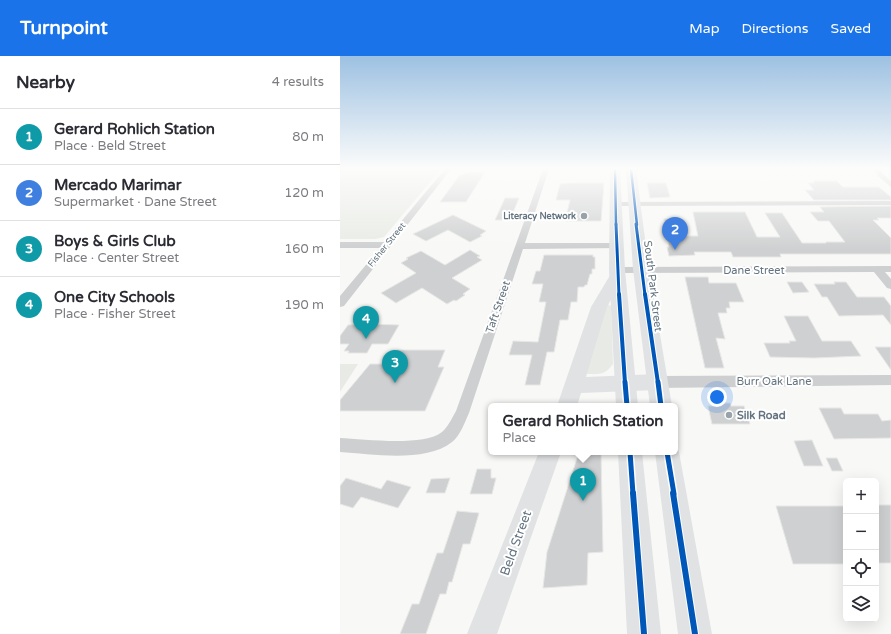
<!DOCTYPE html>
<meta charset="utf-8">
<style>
body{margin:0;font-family:"Varela Round",sans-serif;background:#f2f2f3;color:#2b2b33}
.controls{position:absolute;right:12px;bottom:12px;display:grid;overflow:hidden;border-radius:6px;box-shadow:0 4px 16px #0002}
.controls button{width:36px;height:36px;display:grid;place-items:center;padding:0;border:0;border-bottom:1px solid #e1e1e2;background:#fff;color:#2b2b33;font:20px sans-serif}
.you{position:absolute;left:377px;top:341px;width:14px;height:14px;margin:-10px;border:3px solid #fff;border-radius:50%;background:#1a73e8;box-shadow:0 0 0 6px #1a73e833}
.badge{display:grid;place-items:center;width:26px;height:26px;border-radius:50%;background:#1a73e8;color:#fff;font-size:13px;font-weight:700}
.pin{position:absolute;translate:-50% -33px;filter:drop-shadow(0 1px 2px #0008)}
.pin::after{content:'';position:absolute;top:21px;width:14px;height:12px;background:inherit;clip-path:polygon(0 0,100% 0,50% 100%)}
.popup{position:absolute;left:148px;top:347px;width:190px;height:52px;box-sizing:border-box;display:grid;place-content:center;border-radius:6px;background:#fff;filter:drop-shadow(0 1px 3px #0005);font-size:13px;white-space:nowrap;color:#7c7c81}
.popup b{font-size:15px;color:#2b2b33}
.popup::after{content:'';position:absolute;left:50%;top:100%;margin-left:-8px;border:8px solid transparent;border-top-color:#fff}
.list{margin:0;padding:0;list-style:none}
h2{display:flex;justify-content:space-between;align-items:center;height:52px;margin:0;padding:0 16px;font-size:17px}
h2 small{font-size:13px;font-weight:400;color:#7c7c81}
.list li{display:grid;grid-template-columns:26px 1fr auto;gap:12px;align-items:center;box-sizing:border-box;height:56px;padding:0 16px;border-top:1px solid #e1e1e2}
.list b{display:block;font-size:15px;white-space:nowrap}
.list p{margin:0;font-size:13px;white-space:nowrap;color:#7c7c81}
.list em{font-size:13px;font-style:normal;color:#7c7c81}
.icon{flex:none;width:22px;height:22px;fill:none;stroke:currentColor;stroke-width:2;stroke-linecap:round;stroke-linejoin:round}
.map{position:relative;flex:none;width:551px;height:578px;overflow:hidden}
header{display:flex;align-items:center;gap:24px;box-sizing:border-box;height:56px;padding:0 20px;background:#1a73e8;color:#fff}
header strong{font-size:19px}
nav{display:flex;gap:22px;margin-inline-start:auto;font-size:14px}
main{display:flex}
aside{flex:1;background:#fff}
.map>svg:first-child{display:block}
.green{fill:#e8ebe5}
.building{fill:#cfd0d1;stroke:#e7e7e6}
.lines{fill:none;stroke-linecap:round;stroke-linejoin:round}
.street{fill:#cecfd0;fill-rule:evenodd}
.secondary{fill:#e1e2e3;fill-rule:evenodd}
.primary{fill:#e1e2e3;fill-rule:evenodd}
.cycleway-far4-casing{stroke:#fff;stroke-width:4}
.cycleway-far3-casing{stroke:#fff;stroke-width:5}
.cycleway-far2-casing{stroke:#fff;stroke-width:6}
.cycleway-far1-casing{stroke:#fff;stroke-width:8}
.cycleway-casing{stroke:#fff;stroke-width:8}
.cycleway-far4{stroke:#0057b8;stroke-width:2.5}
.cycleway-far3{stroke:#0057b8;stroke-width:3}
.cycleway-far2{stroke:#0057b8;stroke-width:4}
.cycleway-far1{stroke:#0057b8;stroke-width:5}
.cycleway{stroke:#0057b8;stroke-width:6}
.poi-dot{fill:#98a2aa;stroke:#fff;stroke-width:1.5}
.labels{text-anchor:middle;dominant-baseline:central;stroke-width:4;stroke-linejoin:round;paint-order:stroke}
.far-poi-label{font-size:9px;font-weight:bold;fill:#647481;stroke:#fff;text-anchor:end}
.far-street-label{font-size:9px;fill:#647481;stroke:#fff}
.street-label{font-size:11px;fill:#647481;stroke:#fff}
.poi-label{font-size:11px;font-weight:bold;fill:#647481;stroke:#fff;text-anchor:start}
.near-street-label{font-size:13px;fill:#647481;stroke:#fff}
</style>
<header>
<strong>Turnpoint</strong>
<nav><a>Map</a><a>Directions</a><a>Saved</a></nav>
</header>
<main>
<aside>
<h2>Nearby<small>4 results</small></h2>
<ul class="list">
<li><span class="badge" style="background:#0f9aa8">1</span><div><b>Gerard Rohlich Station</b><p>Place · Beld Street</p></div><em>80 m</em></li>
<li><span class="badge" style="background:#3f7fe0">2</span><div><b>Mercado Marimar</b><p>Supermarket · Dane Street</p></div><em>120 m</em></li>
<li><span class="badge" style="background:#0f9aa8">3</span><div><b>Boys &amp; Girls Club</b><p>Place · Center Street</p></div><em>160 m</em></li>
<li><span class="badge" style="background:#0f9aa8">4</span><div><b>One City Schools</b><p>Place · Fisher Street</p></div><em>190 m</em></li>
</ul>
</aside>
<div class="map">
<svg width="551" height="578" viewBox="0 0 551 578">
<rect width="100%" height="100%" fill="#f8f8f7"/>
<!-- green -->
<path class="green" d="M0,113H101L44,181L35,183H0Z
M267,248L271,250L273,308C264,320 259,318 245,318Z
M0,308H18L0,336Z"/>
<!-- building -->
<path class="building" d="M128,116H145L126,146H100L119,120Z
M473,125H497L503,131H539L551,141V144H474L465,134H474L468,127H474Z
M229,127H264L261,165H225L230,144H216L220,128Z
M307,127H326L330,141L310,142Z
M165,142H179L170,164H155Z
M551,150V162H537L539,164H533L551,182V198H440L441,201H393L391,196H354L355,199L329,200L327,191H329L324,163H334L338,180H358L353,156H405L417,181H440L425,157H442L462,187H486V186H505L489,165H478L470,156H484L480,151Z
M113,159L146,175L140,179L142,180L130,186L108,174L86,185L73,178Z
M130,194L140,200L137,201L142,204L112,222L130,233L123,238L125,239L116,245L114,244L107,248L82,232L56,247L41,237L76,217L61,207L68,203L66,202L81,195L105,209Z
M204,199H253V201H255V213H252V218H250L247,229H245L244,231H238L237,246H231L228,264H220L214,296H207L200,329H185L192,299H169L173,285L198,286L206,246H199L203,228H192L196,215H200Z
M345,221H368L369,227H396L404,246H389L390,252H386L387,257H378L385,283L376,282L384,312H365Z
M447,226H462L469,236L453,237Z
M494,226H506L517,241H544L551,250V269L543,259L499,260L487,241H482L474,228H495Z
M444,260H468L482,285H511L521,300L474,302L430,301L424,287H450L449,285H456Z
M29,268L59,269L48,288H32L27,297H8L9,295H4L9,288H0V280L8,269Z
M535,291H551V314Z
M57,294H105L98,311H104L85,355H0V344L30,308H49Z
M377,347H390L391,350H404L410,368H372L368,350H378Z
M479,352H501L504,358H538L542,365L551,364V382L494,383Z
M472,384L483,410H464L454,385Z
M239,396H261L263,496L248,497L247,529L203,532L207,496Z
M486,402H497L503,415H492Z
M137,413H151V422H156L152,438H130Z
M6,422L41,433L47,424L71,431L58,452L21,441L13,452L0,448V430Z
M110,422L105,437H86L91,423Z
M536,449H551V507H536Z
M436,450H506V508H453Z
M117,455L139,457L130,488H123L112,526H109L106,538H100L86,578H60L72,548H79L97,497H103Z"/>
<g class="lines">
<!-- street -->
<path class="street" d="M105,113H111L4,250L0,251V240L40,192H0V186H44Z
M203,113H209L185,187H276L279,188L280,190L279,192L183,193L129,357C125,366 120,380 112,386C86,407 32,398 0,396V382C24,383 83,391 102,376C108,371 112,362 116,355Z
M534,113H540L543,118L551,125V131L538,120Z
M551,145V149L275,150L271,148L275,146Z
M551,210V216H545L551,223V233L547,232L534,216L277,217L272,214L277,211Z
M551,319V329L317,332L312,330L310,326L312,322L317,320Z"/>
<!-- secondary -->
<path class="secondary" d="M277,215L282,216L284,219L267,251L246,321L317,318L324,320L326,326L324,332L317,334L241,337L237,350H217L251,251L272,216Z
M199,396H221L157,578H127Z"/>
<!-- primary -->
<path class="primary" d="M270,113H280L285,214L298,350H276L269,214Z
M286,113H296L309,213L332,350H310L293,213Z
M335,387L339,396L372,578H338L315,396H335Z
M278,396H302L321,578H287Z"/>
<defs>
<path id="cycleway-far4" d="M275,113L276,169
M291,113L297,169"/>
<path id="cycleway-far3" d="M276,168L279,239
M296,168L305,239"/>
<path id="cycleway-far2" d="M279,238L285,327
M305,238L318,327"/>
<path id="cycleway-far1" d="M285,326L287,350
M318,326L321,350
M290,396L293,438
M327,396L334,438"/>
<path id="cycleway" d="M293,437L304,578
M333,437L355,578"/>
</defs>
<!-- cycleway-far4 casing -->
<use href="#cycleway-far4" class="cycleway-far4-casing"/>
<!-- cycleway-far3 casing -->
<use href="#cycleway-far3" class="cycleway-far3-casing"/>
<!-- cycleway-far2 casing -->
<use href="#cycleway-far2" class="cycleway-far2-casing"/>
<!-- cycleway-far1 casing -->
<use href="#cycleway-far1" class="cycleway-far1-casing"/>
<!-- cycleway casing -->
<use href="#cycleway" class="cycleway-casing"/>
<!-- cycleway-far4 -->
<use href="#cycleway-far4" class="cycleway-far4"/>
<!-- cycleway-far3 -->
<use href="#cycleway-far3" class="cycleway-far3"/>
<!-- cycleway-far2 -->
<use href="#cycleway-far2" class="cycleway-far2"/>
<!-- cycleway-far1 -->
<use href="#cycleway-far1" class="cycleway-far1"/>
<!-- cycleway -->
<use href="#cycleway" class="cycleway"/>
</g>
<!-- sky -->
<linearGradient id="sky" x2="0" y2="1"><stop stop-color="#9dc1e2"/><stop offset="0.58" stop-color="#fcfcfb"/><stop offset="1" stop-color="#fcfcfb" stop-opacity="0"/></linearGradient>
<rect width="551" height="194" fill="url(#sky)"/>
<!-- markers -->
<g class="poi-dot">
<circle cx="244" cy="160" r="4"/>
<circle cx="389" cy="359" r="4"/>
</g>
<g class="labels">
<!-- far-poi labels -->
<g class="far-poi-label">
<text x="236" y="160">Literacy Network</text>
</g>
<!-- far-street labels -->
<g class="far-street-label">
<text transform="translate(47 189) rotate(-51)">Fisher Street</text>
</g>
<!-- street labels -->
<g class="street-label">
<text x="414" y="214">Dane Street</text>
<text transform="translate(313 230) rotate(83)">South Park Street</text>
<text transform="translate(158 251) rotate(-71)">Taft Street</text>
<text x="434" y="325">Burr Oak Lane</text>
</g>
<!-- poi labels -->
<g class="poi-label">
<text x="397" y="359">Silk Road</text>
</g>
<!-- near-street labels -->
<g class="near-street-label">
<text transform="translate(176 487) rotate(-70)">Beld Street</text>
</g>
</g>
</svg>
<div class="controls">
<button>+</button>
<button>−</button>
<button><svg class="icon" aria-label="locate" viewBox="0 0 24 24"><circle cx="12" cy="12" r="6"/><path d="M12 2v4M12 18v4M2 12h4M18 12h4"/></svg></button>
<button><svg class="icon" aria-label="layers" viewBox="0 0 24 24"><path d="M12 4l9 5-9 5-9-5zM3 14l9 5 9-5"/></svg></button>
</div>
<div class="you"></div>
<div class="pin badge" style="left:243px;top:445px;background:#0f9aa8">1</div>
<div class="popup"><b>Gerard Rohlich Station</b>Place</div>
<div class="pin badge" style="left:335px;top:194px;background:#3f7fe0">2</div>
<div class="pin badge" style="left:55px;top:327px;background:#0f9aa8">3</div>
<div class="pin badge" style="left:26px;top:283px;background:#0f9aa8">4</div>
</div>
</main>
